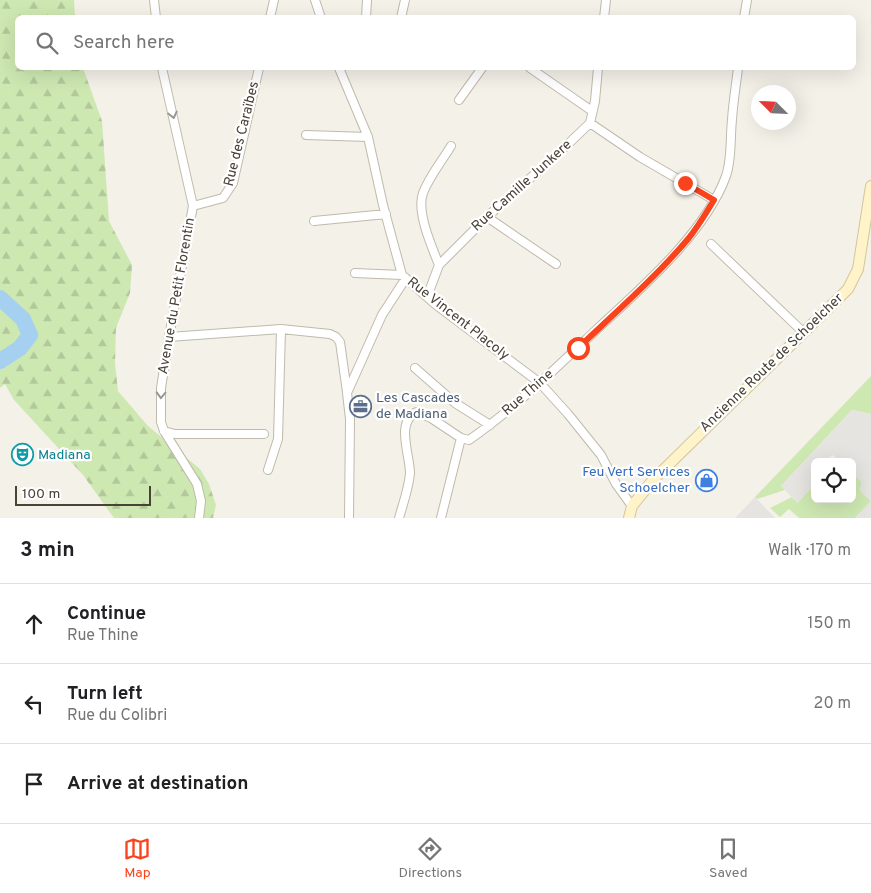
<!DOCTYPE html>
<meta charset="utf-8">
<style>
body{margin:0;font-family:Overpass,sans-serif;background:#f6f6f6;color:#202124}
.controls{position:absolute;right:15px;bottom:15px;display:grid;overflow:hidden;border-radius:8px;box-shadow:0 5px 20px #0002}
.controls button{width:45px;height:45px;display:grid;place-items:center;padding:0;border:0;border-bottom:1px solid #e0e0e0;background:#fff;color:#202124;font:25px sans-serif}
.compass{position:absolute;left:751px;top:85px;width:45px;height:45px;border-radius:50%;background:#fff;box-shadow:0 5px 20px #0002;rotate:294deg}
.scale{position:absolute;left:15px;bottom:12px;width:136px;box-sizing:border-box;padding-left:5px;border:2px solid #484237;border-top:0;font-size:14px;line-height:18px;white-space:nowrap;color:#484237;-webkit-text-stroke:4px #fff;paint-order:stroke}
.stop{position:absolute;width:15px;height:15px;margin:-11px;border:4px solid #f9431c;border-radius:50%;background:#fff}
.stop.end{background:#f9431c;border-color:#fff;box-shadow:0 1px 5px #0008}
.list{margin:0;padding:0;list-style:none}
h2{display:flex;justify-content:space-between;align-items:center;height:65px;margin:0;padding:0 20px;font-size:21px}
h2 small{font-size:16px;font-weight:400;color:#757577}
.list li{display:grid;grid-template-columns:32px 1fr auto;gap:15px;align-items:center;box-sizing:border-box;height:80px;padding:0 20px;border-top:1px solid #e0e0e0}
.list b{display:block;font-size:19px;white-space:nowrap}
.list p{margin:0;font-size:16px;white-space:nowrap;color:#757577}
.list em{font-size:16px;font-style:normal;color:#757577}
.icon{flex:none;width:28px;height:28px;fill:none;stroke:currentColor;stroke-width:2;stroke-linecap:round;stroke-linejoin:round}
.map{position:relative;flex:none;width:871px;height:518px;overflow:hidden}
.search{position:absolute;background:#fff;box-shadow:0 5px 20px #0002;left:15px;right:15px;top:15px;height:55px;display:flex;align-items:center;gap:12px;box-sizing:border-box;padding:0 18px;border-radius:8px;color:#757577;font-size:19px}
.sheet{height:305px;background:#fff}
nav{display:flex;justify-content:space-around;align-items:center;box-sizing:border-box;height:70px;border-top:1px solid #e0e0e0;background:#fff;font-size:14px;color:#757577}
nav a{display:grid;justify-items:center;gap:2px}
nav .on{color:#f9431c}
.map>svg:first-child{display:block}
.green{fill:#cee8b2}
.forest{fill:url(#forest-firs)}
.parking{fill:#e6e4e1}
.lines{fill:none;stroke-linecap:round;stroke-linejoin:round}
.river{stroke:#a6d0f0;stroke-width:16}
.street-casing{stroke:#c0baac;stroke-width:10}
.secondary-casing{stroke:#d4c699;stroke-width:12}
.street{stroke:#fff;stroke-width:8}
.secondary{stroke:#fef3c9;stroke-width:10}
.oneway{stroke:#9a9791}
.route{stroke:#f9431c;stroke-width:6}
.labels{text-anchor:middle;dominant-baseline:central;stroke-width:4.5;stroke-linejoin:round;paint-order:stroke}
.street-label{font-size:14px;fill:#484237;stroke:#fff}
.service-label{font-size:14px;fill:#4e5e75;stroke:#fff;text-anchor:start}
.culture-label{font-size:14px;fill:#0d838f;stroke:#fff;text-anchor:start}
.shop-label{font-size:14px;fill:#366cbe;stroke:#fff;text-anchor:end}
</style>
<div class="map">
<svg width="871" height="518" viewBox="0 0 871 518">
<defs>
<pattern id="forest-firs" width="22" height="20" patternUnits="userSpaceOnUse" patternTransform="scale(1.25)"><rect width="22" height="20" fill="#cee8b2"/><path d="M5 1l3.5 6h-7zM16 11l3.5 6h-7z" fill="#b2c89a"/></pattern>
</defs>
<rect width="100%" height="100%" fill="#f4f1e9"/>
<!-- green -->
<path class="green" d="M871,376V414L852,410L781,486L785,490L757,499L755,497Z
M852,473L862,482L860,490L871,501L855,518H799L789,509L780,517L770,508L792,497L798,502L815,484V499H852Z"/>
<!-- forest -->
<path class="forest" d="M0,0H74L75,17L18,18V68H83L102,121L109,221L132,265L130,293L116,328L115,363L118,391L148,426L200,469L209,484L216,505L213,518H114L83,475L14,400L5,384L0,388Z"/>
<!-- parking -->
<path class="parking" d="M852,410L871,414V518H855L871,501L860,490L862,482L852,473V462H840L833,455L825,460L826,462H815V484L797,503L781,486Z
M755,497L757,499L775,518H735Z"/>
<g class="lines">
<!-- river -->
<path class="river" d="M0,298L23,319L30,335L20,348L0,361"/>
<defs>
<path id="street" d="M154,0L156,18
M315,0L321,18
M270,18L274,0
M366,18L367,0
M401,18L405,0
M604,18L606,0
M744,18L747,0
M162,68L193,206L169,337L161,388V422L164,431L197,484L201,501L199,518
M339,68L368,137L383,205L402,275L435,304L540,383L568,414L601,455L616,484L632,506
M530,68L592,111
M459,100L482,68
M590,123L640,157L714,200
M306,135L368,137
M193,206L223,198L233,183L259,68
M487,217L556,264
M314,221L386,214
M711,244L803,332
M439,265C432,247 416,212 423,193C429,177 442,161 451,146
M355,273L402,275
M427,297L439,265L487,217L566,146L590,123L595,101L598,68
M169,337L281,329L330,334L336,337L340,342L347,392
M415,368L455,403L490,425
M164,431L175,434H264
M268,470L278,439L281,329
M349,518L350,419L347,393L382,315L406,278
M399,518C403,504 409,487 410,473C410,455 395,421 417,412L431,418L461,438
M441,518L461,438L469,440C515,408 555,369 595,331C639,290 705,234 726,176C732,159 730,138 732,120C733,103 736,85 738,68"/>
<path id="secondary" d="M629,518L632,506L653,480L848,289L858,269L871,186"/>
</defs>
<!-- street casing -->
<use href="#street" class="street-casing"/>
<!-- secondary casing -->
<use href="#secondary" class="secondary-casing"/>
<!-- street -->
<use href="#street" class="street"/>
<!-- secondary -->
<use href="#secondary" class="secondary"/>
</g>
<!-- one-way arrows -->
<defs><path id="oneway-chevron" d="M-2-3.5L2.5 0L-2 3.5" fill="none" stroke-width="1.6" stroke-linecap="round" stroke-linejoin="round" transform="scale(1.25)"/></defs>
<g class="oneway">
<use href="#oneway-chevron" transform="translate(173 115) rotate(77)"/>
<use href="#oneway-chevron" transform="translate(161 395) rotate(92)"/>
</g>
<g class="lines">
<!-- route -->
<path class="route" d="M578,348C614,314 656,277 688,239C698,227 706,213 714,200L685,183"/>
</g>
<!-- icons -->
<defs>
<symbol id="office-ring" viewBox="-11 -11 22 22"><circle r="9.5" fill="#fff" stroke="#5c6f8a" stroke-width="1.5"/><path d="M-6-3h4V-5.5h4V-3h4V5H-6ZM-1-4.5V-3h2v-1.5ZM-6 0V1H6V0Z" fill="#5c6f8a"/></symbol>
<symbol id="theatre-ring" viewBox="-11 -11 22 22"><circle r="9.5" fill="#fff" stroke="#0f9aa8" stroke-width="1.5"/><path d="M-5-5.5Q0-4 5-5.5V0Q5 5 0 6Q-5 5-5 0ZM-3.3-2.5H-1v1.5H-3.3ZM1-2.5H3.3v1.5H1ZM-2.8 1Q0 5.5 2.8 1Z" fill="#0f9aa8"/></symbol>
<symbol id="shop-ring" viewBox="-11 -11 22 22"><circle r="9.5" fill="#fff" stroke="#3f7fe0" stroke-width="1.5"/><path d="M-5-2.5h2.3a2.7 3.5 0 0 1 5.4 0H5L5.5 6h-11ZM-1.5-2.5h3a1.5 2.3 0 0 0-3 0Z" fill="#3f7fe0"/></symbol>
</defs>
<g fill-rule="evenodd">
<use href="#office-ring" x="348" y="394" width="25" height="25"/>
<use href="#theatre-ring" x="10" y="442" width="25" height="25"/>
<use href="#shop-ring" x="694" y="468" width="25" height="25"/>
</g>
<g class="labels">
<!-- street labels -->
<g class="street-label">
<text transform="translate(242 134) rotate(-76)">Rue des Caraïbes</text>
<text transform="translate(522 186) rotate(-42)">Rue Camille Junkere</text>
<text transform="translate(177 296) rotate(-80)">Avenue du Petit Florentin</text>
<text transform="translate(458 319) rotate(38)">Rue Vincent Placoly</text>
<text transform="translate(772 363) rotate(-44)">Ancienne Route de Schoelcher</text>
<text transform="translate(528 393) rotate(-41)">Rue Thine</text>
</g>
<!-- service labels -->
<g class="service-label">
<text x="376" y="398">Les Cascades<tspan x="376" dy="16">de Madiana</tspan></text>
</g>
<!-- culture labels -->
<g class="culture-label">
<text x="38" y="455">Madiana</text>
</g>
<!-- shop labels -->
<g class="shop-label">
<text x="690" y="472">Feu Vert Services<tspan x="690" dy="16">Schoelcher</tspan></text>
</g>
</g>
</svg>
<div class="controls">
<button><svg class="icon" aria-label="locate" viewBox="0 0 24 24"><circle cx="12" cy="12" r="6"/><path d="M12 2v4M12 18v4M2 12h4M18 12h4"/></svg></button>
</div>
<svg class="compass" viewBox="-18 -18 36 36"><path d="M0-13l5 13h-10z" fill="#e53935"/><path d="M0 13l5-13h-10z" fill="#757577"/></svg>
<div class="scale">100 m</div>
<div class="stop" style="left:578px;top:348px"></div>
<div class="stop end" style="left:685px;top:183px"></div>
<div class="search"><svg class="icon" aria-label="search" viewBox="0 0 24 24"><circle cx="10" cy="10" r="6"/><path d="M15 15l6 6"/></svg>Search here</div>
</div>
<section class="sheet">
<h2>3 min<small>Walk · 170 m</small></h2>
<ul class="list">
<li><svg class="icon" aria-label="ahead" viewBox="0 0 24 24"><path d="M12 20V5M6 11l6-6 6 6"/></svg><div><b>Continue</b><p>Rue Thine</p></div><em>150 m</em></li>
<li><svg class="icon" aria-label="left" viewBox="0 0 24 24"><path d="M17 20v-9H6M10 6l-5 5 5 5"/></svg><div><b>Turn left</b><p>Rue du Colibri</p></div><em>20 m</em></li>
<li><svg class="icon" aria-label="arrive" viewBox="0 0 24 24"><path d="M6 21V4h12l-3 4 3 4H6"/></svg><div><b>Arrive at destination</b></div></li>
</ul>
</section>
<nav>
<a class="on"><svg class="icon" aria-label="map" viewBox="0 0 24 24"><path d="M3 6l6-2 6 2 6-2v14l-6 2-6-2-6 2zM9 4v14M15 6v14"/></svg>Map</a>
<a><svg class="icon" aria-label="directions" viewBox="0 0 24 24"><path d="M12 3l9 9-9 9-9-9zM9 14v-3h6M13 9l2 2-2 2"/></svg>Directions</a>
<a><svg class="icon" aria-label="saved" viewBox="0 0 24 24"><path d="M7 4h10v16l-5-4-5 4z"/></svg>Saved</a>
</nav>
